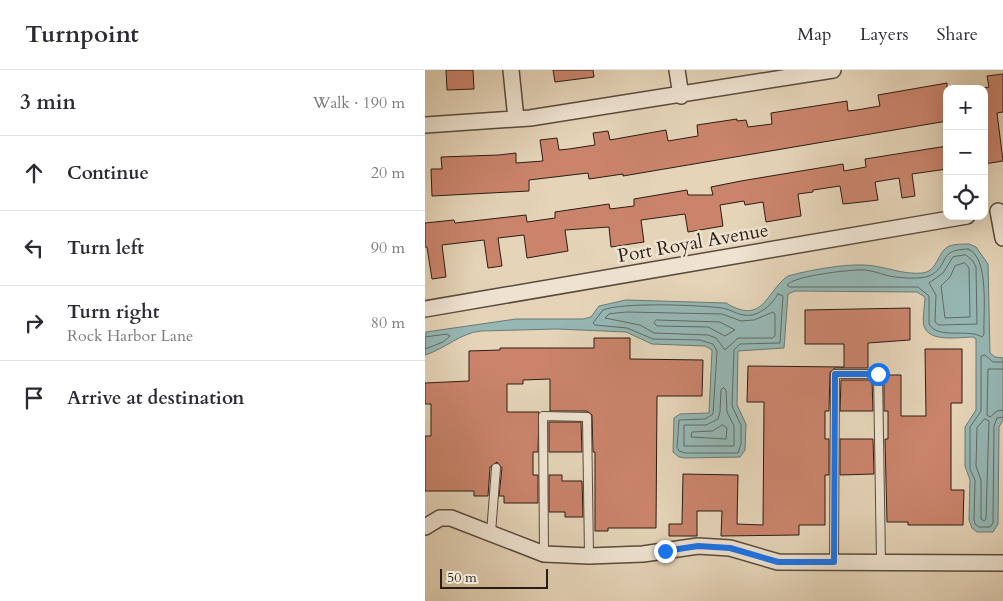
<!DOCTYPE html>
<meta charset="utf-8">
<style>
body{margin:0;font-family:Cardo,serif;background:#f2f2f3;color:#2b2b33}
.controls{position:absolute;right:15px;top:15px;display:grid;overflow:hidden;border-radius:10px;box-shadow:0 5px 20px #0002}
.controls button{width:45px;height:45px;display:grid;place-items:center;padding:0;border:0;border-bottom:1px solid #e1e1e2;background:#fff;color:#2b2b33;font:25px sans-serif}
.scale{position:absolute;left:15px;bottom:12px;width:108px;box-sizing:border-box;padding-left:5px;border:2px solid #2a1d14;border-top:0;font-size:14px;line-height:18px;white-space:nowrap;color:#2a1d14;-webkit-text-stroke:4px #eee3d1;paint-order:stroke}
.stop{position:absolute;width:15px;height:15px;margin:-11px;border:4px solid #1a73e8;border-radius:50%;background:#fff}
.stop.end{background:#1a73e8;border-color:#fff;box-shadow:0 1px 5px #0008}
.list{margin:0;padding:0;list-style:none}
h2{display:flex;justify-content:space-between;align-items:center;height:65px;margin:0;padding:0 20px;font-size:21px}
h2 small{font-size:16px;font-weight:400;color:#7c7c81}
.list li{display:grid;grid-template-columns:32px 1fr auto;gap:15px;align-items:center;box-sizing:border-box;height:75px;padding:0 20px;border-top:1px solid #e1e1e2}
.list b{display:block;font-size:19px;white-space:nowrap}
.list p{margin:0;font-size:16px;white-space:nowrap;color:#7c7c81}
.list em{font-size:16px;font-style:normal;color:#7c7c81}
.icon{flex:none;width:28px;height:28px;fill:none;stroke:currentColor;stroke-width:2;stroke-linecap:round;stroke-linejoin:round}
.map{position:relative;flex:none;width:578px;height:531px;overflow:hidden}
header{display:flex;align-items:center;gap:30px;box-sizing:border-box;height:70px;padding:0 25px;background:#fff;border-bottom:1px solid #e1e1e2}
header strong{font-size:24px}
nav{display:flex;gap:28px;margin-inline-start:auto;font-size:18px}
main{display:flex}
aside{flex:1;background:#fff}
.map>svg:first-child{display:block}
.water{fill:#96b7b4;stroke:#6b7974}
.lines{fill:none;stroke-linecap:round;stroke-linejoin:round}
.shore{stroke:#606a64;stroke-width:1}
.building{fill:#ca846c;stroke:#2a1d14}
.lane-casing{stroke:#594b3d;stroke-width:10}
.street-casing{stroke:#594b3d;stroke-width:18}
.lane{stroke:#eee3d1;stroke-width:8}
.street{stroke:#eee3d1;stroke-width:15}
.route{stroke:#1a73e8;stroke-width:6}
.labels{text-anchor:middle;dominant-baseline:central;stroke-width:5;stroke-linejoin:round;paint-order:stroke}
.street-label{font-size:19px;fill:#2a1d14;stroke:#eee3d1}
</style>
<header>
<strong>Turnpoint</strong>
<nav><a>Map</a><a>Layers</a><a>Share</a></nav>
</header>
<main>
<aside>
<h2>3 min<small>Walk · 190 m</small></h2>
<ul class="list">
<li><svg class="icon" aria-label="ahead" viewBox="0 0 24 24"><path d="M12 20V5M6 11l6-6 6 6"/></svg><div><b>Continue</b></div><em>20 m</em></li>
<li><svg class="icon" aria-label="left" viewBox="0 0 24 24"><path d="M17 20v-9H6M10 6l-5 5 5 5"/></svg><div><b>Turn left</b></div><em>90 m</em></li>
<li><svg class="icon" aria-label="right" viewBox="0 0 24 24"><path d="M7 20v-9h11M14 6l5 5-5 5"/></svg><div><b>Turn right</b><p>Rock Harbor Lane</p></div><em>80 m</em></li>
<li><svg class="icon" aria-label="arrive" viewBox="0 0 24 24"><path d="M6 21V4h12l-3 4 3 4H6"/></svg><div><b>Arrive at destination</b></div></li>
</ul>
</aside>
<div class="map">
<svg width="578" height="531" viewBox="0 0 578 531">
<rect width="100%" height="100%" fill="#e5d4b8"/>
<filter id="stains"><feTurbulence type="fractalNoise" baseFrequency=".004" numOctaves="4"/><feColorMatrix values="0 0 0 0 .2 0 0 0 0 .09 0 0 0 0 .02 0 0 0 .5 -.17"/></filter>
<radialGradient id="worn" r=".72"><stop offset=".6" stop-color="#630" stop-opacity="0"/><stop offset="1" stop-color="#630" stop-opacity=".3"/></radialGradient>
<!-- water -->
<path class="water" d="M544,174L551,177L563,194L565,283L570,287L578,288V350L574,357L573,454L568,462H552L547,458L544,450L545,410L540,396V357L551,340V269L548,267C535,267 504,273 499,256C497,248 500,235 500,227L492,222L370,221L363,224L359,278L313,281L312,335L321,354L320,380L315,387L260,388L254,387L248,382L249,348L255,344L284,343L287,280L280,276L227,274L201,262L132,259L56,261C35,263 20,279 0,285L1,262L91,249H158L166,247L174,236L201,230L301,233C339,256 341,221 363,206C385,200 418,194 440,195C460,196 477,205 498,203C513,201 512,182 524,176C530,174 538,174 544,174Z"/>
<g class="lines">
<!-- shore -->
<path class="shore" d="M543,179C565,187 558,244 559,264L557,267C543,258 513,270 504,254V226L493,217H365L362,215C368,206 427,199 440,200C451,201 460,206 470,207C481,208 499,210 508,204C525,192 513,180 543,179Z
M541,185L548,191L551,197L552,254L514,255L510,252L511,225L504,213L518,203L528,187Z
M540,193L544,198L545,247L520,248L516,216L525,207L530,196Z
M353,224L358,226L355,273L315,274L309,280L307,336L316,355V374L313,383H260L254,381L252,377L254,350L280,349L288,344L292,281L288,274L275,270L228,269L202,258L170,255L168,253L178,240C198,232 274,235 297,238C308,240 315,247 327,245C339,242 347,234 353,224Z
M202,242L297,244L316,251L329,250L348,242L350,244V266L347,268H313L300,280L291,268L283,265L229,263L215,255L180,248L184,244Z
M232,250L295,252L310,260L300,266L283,257L232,256L229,253Z
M0,267L22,264L25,266L18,272L0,279
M578,292H568L560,285L556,286V341L545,357V399L550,410L549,450L550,454L554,457H565L568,453L569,356L572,348L578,347
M578,299H563L562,345L565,347L572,341L578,340
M299,318L301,320L302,342L309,356V376H259V355H281L293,349L295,342L296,320Z
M560,349L564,351L561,449L559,451L556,449V410L551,396L552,358Z
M298,355L302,358L301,369L266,367L267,362L287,361Z"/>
</g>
<!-- building -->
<path class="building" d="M21,0H48L49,19L22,20Z
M128,0H168L169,7L130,12Z
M578,4V42L572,43L578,91L559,94V18L564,17L562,6Z
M522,13V51L198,106V104L164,109L163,103L104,110V121L7,126L6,99H17L16,87L74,85L91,83V93L118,91L115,70L132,68L134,80L144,79L170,75L168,63L183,61L185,70L241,60L243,71L273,66L272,55L312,49V51L321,50L323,57L347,54L346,43L422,31L423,41L432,40L455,36L453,25Z
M522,76V99L487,104L490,126L477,128L474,108L450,112L453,130L437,132L418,134L415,116L388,120V122L373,124L376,146L341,152L338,132L320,135L319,131L295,135L298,156L263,162L260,144L216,150L219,172L186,177L184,157L140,160L143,181L102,188L99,165L73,168L77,196L63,198L59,170L17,175L21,207L7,209L2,177H0V153L29,150L30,153L101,145L102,152L130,148V142L184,134L185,139L209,136V129L262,120L263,125H288L286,117L316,111L418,94L419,101L441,97L440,89Z
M485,238V270L443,273V298H410L405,302L404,341H400V369H404V405H400V455H374V465L296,466L297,441H272V466H244V454H257L258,404L313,405L312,454L338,455L339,332H322L323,296L419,297V274H380V240Z
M169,268H205V289L278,290L277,326H232L231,458H183V461H170V382H168L167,345L162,341H125V309L98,310V314H82V342H114L113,382H108V405H113V433H79V426H74L77,398L72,392L65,397L63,426H49V421H0V366H6V334H0V313L44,311V281L75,280V278H169Z
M500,279H537V333H526V420H539L538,455H483V452H462L460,369H463V341H459V305H476V346H501Z
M416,310H447L448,341H415Z
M124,352H156L157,382H124Z
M415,369H448L449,404L415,405Z
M124,405H137V411H157L158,447H140V442H124Z"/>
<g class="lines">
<defs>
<path id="lane" d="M66,463L71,398
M119,484L118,346L162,347L164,486
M409,492L410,304H453L456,493"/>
<path id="street" d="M86,0L91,49
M252,0L256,26
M0,55L105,48L408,0
M573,141L578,168
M0,239L542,146
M0,457L15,448H26L119,484L164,486L218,484L273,476L305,478L353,492L578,493"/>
</defs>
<!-- lane casing -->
<use href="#lane" class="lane-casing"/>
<!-- street casing -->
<use href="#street" class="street-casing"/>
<!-- lane -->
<use href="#lane" class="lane"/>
<!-- street -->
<use href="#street" class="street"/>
</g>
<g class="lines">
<!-- route -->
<path class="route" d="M240,481L273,476L305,478L353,492H409L410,304H453"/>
</g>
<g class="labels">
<!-- street labels -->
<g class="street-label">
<text transform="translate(268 173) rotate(-10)">Port Royal Avenue</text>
</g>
</g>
<rect width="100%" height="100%" filter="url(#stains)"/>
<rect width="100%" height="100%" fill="url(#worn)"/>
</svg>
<div class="controls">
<button>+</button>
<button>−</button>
<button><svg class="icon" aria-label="locate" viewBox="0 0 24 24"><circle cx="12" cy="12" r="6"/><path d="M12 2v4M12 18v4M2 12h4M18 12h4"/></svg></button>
</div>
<div class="scale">50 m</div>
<div class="stop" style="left:453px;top:304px"></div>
<div class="stop end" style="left:240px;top:481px"></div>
</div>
</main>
